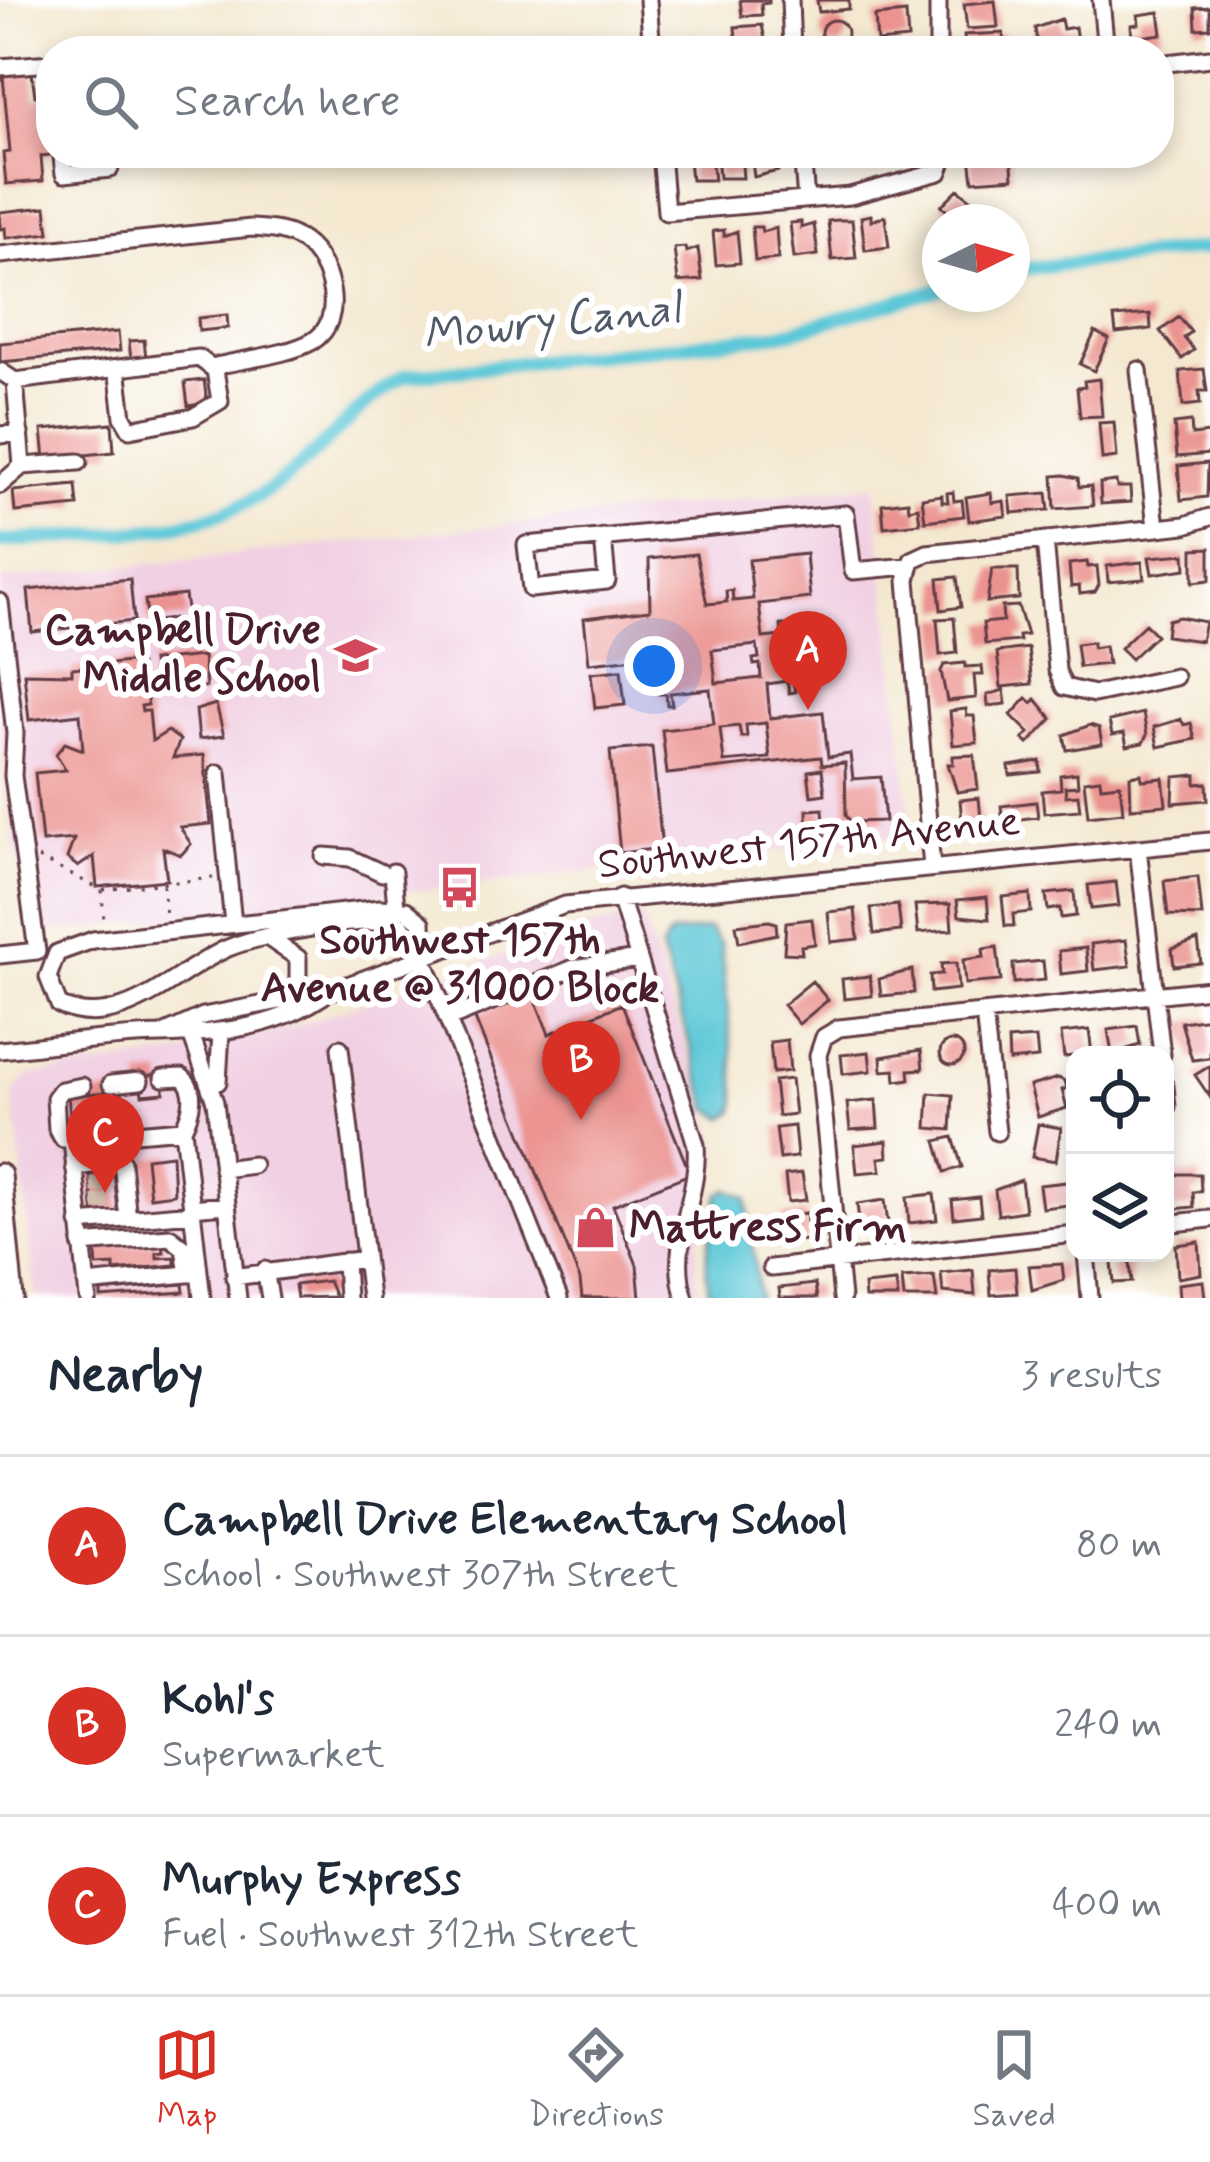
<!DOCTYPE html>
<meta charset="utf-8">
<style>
body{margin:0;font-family:Mynerve,sans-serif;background:#f6f6f7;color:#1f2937}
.controls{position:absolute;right:36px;bottom:36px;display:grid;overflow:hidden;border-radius:24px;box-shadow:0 6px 18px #0003}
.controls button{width:108px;height:108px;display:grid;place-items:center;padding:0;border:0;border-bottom:3px solid #e0e1e3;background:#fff;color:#1f2937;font:60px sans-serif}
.compass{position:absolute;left:922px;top:204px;width:108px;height:108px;border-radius:50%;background:#fff;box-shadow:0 6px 18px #0003;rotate:85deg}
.you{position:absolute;left:654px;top:666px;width:42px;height:42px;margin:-30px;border:9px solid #fff;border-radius:50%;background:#1a73e8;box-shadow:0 0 0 18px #1a73e833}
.badge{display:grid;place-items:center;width:78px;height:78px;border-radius:50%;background:#d93025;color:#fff;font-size:39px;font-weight:700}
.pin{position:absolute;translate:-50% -99px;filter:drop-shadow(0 3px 6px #0008)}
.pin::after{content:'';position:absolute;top:63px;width:42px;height:36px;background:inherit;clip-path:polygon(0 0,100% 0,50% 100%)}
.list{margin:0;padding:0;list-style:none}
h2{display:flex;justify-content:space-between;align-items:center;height:156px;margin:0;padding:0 48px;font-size:51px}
h2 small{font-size:39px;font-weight:400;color:#747a83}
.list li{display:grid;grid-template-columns:78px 1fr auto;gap:36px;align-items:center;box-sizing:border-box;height:180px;padding:0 48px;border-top:3px solid #e0e1e3}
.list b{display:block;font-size:45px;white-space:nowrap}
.list p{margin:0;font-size:39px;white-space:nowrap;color:#747a83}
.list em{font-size:39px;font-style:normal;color:#747a83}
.icon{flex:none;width:66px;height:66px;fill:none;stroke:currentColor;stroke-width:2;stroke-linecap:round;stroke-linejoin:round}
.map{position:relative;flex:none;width:1210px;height:1298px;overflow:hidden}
.search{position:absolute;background:#fff;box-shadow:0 6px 18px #0003;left:36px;right:36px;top:36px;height:132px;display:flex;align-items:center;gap:30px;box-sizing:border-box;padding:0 42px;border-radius:48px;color:#747a83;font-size:45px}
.sheet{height:696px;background:#fff}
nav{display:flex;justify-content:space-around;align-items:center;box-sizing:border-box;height:168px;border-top:3px solid #e0e1e3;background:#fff;font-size:33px;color:#747a83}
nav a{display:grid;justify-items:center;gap:6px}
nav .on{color:#d93025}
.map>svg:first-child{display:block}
.built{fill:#f1d0e3}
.water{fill:#5dc8d8;stroke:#547482;stroke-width:3}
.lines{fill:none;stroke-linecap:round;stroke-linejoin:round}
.canal{stroke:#5dc8d8;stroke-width:14}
.building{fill:#eb9390;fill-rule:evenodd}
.minor-tunnel{stroke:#d2c0af;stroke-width:15;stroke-dasharray:15 8;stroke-linecap:butt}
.minor-casing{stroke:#643d44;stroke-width:21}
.major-casing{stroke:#643d44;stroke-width:27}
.path{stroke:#643d44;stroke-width:3;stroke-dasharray:3 9;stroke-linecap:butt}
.minor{stroke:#fff;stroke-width:15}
.major{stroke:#fff;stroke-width:21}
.labels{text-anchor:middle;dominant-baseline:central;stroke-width:12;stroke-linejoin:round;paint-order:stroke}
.poi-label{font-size:42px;font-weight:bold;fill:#4a1f2b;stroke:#fff;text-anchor:end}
.street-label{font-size:42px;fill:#4a1f2b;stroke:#fff}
.water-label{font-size:45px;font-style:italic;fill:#515a68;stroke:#fff}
</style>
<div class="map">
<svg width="1210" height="1298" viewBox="0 0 1210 1298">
<rect width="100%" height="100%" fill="#fff"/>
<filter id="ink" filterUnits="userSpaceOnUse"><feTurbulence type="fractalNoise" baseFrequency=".00833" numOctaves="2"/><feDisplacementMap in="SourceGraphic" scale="24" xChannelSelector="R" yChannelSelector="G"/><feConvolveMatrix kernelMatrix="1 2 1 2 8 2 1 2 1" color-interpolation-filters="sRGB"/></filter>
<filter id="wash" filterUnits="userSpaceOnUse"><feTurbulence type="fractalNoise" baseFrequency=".004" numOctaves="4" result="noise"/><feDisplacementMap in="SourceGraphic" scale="48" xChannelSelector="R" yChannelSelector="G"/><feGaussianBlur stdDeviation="2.7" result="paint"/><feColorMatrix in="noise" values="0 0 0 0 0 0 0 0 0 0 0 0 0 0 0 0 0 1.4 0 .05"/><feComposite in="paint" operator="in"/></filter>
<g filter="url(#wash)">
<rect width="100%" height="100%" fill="#f4e8d0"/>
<!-- built -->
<path class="built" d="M875,485L911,825L902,836L40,933L14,847L0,729V580Z
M642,916L716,1136L718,1165L698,1239L696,1282L703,1298H36L13,1093L27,1076L174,1054L293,1027L582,928Z"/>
<!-- water -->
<path class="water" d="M709,929L721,945L737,1100L735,1111L725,1118L709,1108L661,949L670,934Z
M728,1189L747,1198L759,1298H711C700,1261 712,1230 719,1194Z"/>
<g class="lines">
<!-- canal -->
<path class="canal" d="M1012,270L1210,248
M0,542C87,533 196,539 270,489C319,456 353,407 404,376L782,334L940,289"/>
</g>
<g id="blocks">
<!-- building -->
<path class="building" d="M740,0H769V3L761,4L762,15L742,16Z
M817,0H849V9L819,12Z
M995,1L998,27L967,29L964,4Z
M1210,7V28L1196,29L1195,8Z
M1159,12L1162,34L1132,38L1131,25L1139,24L1138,15Z
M906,13L908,39L877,42L875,16Z
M1061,19L1063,29L1075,27L1078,49L1047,51L1046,42L1037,43L1035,28Z
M821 33a13 13 0 1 1 26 0a13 13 0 1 1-26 0Z
M762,25L767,49L737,51L735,27Z
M1003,33L1004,51H965L964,35Z
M32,73L35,96L51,95V155L41,156L43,181L6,184L3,153L10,152L3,76Z
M717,153H741L743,178H719Z
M751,153H776L778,171L754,177Z
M825,153H849L850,167L827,169Z
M1011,154L1013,178L973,181L970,157Z
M711,157L714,180H691L689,159Z
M958,189L982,208L971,222H961L941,206Z
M46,207L49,233L6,238L5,228L0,229V212Z
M871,215V221L885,216L889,247L865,250L861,217Z
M838,220H852L856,258L832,260L828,221Z
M801,222V228L814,224L818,255L794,258L790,223Z
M752,227H761L762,232L776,228L778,259L755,261Z
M724,230V236L737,231L740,263L716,265L713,231Z
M685,247L686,252L698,248L702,280L678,282L674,248Z
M1150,314L1151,329L1116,333L1114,317Z
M227,315L228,328L199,331L198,318Z
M1179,317L1191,332L1184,338L1194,350L1182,359L1160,331Z
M118,332L120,351L0,362V343Z
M1095,332L1109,339L1094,371L1080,364Z
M144,340L146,358L131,360L129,341Z
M1204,369L1207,391H1199L1200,404L1183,406L1180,371Z
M1099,379L1102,416L1080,417L1077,388L1085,387L1084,381Z
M204,380L207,403L188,406L185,382Z
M1114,422L1117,457L1102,459L1099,423Z
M1191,422L1192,435L1210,433V454L1177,457L1174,424Z
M112,423L114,452L45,459L42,430Z
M1208,463L1207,497L1181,500L1178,466Z
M1064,475L1078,478L1079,487L1091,486L1093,506L1055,509L1053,476Z
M1116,481L1117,487H1130L1131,502L1101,504L1100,483Z
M76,485L78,506L15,512L13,491Z
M953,492L954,501L962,500L964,516L925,521L922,498L942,495V502H948L947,493Z
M991,493L992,503L1004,501L1006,516L969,521L966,497Z
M1047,493L1049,510L1012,513L1010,496Z
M908,501L909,509L918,507L920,523L884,527L882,504Z
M1210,548V580L1193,582V549Z
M696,554L707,604L727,602L726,591L732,590L733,601L753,599L749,560L806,554L810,598L759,604L763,638L782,636L781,625H787L788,636L814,633L819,678L793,680L795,692L789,693L787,681L767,684L770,718L823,712L828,757L850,754L853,779L881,777L885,821L851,822L846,815L845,763L822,765L821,757L667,774L662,730L714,724L710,689L670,693L672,705H667L666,694H659L655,656L589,663L584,618L650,610L649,559ZM757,645L759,658L753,659L754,665L760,664L761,678L716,683L712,650ZM766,723L770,758L724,762L720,728L739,726L741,737H747L746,725Z
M1185,554L1186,569L1152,574L1149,557Z
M1087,562L1088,567L1097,566L1099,585L1095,592L1080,594L1079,586L1071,587L1069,564Z
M1142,562L1144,579L1108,582L1107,566Z
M992,569H1018L1019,599L987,602Z
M957,577L961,607L941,610L938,579Z
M130,579L134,621L32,632L28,590Z
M185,595L188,617L148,622L145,600Z
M1018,606L1027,635L1019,636L1020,641L985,644L983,623L1003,621L1002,607Z
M1179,617L1205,622L1201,641L1166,636L1168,620Z
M954,618L957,653L940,655L937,619Z
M1145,624L1156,635L1131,659L1120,648Z
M1093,642V648L1105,646L1108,664L1079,667L1076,644Z
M838,644L839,662L823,663L821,646Z
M1028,648L1032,684L1001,687L997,652Z
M203,656L206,687L187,689L182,683L183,690L155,693L152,661Z
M139,661L148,705L141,706L142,711H149L152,741L168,731L180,740L173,758L204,755L211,824L180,827L191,844L181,855L163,848L167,880L97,887L94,856L78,867L67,858L74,839L42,842L35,773L66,770L56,754L65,743L83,750L80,714L29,720L24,673L72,674V668Z
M965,663V667L982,666L983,675H974L976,698L947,701L941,671L944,665Z
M621,670L625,705L595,708L591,673Z
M1004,690L1006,704L988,706L987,695Z
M1027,698L1032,703L1036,699L1052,719L1028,744L1023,739L1029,733L1011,715Z
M216,704L224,736L199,739L196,710Z
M966,709L967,716H974L977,743L953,745L950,711Z
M1143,713L1147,735L1143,743L1127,746L1124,733L1112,735L1109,721Z
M1181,719L1184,725L1191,723L1195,739L1158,747L1154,727Z
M1090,725L1099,728L1102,744L1067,750L1064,735Z
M652,747L662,848L620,853L610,751Z
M974,755L978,789L957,792L948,764H953V756Z
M1040,761L1041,772L1010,775L1009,766Z
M822,769L825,794L811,796L808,771Z
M1077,773L1078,786L1065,787L1066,796L1078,795L1080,810L1044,813L1042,791L1061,789L1060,775Z
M1141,774L1142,780L1163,778L1166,805L1131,808L1130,776Z
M1196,775V784L1207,783L1208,800L1173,803L1174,777Z
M1100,779L1101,786L1120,784L1123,812L1088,816L1084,781Z
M979,798L982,830L963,832L960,800Z
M1036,802L1038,817L1003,821L1001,806Z
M823,809L825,835L808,837L807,810Z
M1198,877L1202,916L1168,915L1164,881Z
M1116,882L1119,906L1091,909L1088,885Z
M1074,891L1076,916L1061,918L1060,908L1048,910L1046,894Z
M1030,894L1031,912L1013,914L1014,926H1005L1002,897Z
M987,897L989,919L959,916L957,900Z
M950,904L952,930L918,933L915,905Z
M898,905L901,931L874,934L871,908Z
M855,909L858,939L831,942L828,912Z
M812,919L815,944L801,946L802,954L784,953L786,922Z
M769,921L776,923L777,934L739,942L736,925Z
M1126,940L1130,966L1094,970L1091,944Z
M1198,940L1201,963L1174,966L1172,949Z
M997,947L1001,981L965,984L963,960L984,957L983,949Z
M1086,948L1088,971L1061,974L1059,951Z
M1043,961L1045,980L1014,983L1013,964Z
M956,963L958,989L931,992L930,975L942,974L941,964Z
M912,970L914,993L881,996L879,979Z
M870,976L872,996L844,999L842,979Z
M812,981L828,1000L799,1024L783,1005Z
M532,992L549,1034L622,1004L690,1174L613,1205L637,1265L640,1298H582L580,1280L474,1016Z
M1210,1018V1058L1192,1060L1181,1022Z
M1137,1026L1140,1045L1112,1054L1108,1030Z
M1089,1030L1092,1054L1064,1057L1061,1033Z
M1036,1038L1038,1058L1009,1061L1008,1040Z
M787,1040L790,1071L773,1073L770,1042Z
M940 1053a12 12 0 1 1 24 0a12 12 0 1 1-24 0Z
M921,1050L923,1069L909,1070L910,1079L896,1081L895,1070L882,1071L881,1057Z
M869,1052L871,1071L843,1074L841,1055Z
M1210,1066V1097L1195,1075Z
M162,1074L164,1093L142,1095L140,1076Z
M1058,1078L1065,1081L1067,1088L1062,1090L1067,1108L1038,1117L1030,1086Z
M791,1079L795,1114L778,1116L774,1081Z
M121,1091L123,1110L70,1115L68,1096Z
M929,1093L953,1095L951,1130L927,1128Z
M876,1100L878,1128L850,1130L847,1103Z
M1038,1124L1061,1128L1056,1161L1032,1157Z
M794,1126L797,1157L780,1159L776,1128Z
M953,1137L962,1167L945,1172L936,1141Z
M887,1141L888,1157L879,1158L881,1171L857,1173L854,1145Z
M172,1155L174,1194L150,1197L146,1158Z
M116,1170L120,1216L94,1218L90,1172Z
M802,1173L806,1200L788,1202L785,1175Z
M1179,1174H1200L1201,1191L1193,1192L1194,1207L1173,1209L1170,1179Z
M1021,1180L1025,1211L998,1215L995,1190Z
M1067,1182L1069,1205L1042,1208L1039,1185Z
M934,1194L937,1220L909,1223L907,1197Z
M979,1197L981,1215L954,1218L952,1200Z
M885,1200L888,1225L860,1229L857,1204Z
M806,1213L809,1240L785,1242L782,1216Z
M1199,1242L1201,1274L1178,1278L1176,1245Z
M163,1243L164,1252L157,1253V1258L175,1257V1265L114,1271V1265L97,1266L95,1247Z
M1111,1253H1129L1132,1282L1114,1283Z
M1062,1264L1064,1280L1032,1290L1029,1266Z
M1015,1268L1017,1293L991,1295L989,1270Z
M973,1270L975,1295L943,1292L941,1273Z
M934,1276L937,1298H904L902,1278Z
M328,1281L335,1297L297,1298L295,1285Z
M1203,1281L1205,1298H1179L1178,1284Z
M896,1282L898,1298H865L864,1285Z
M183,1284L184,1292L101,1298V1292Z
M815,1284L817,1298H780L779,1288Z"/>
</g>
</g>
<g filter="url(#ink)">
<use href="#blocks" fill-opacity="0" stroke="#643d44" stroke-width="3"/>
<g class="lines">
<!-- minor-tunnel -->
<path class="minor-tunnel" d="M91,1185L117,1183
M93,1203L119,1200"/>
<defs>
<path id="minor" d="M648,0L652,51
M790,0L792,51
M1101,0L1106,51
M938,51V0
M1159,64L1210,58
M0,67L51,63
M661,153L666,212L850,196L939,172L946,153
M802,153L806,200
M62,157L64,174L110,169L108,153
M0,255L251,228C270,229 288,230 304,242C331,262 347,320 313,341C286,356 242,359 212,367
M1139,370L1156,528
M0,371L15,381L199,358L215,370L220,401L193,417L130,429L123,417L117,368
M15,381L22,466
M0,435L20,433
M0,485L22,466L79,462
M603,537L607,581L531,589L526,545L846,514L853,571L909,566
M1045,540L1057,670L1064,687L1094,694L1175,677
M0,602L15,733L13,776L37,951L0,955
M218,773L233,924
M1138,848L1162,1055
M324,856L350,858L382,873
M932,868L907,580L912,560L927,553L1185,525L1210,517
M393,872L396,908
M620,897L696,1145C700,1197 667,1245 685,1298
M270,939L298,958V981L289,997
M424,960L422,923L406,910L380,908L93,940L57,953L48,977L59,1005C121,1035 178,969 228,948C262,934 366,915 401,925L424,960L559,1298
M984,1013L997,1132
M448,1019L574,968L639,959
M163,1034L203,1016L331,991L565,905L1210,841
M192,1037L215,1102L238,1298
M340,1048L370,1298
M0,1050C53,1045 107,1036 161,1035C219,1033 273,1029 323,996
M163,1078L182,1077C198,1090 191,1113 183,1129L202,1298
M218,1082L221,1032
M111,1084L140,1081
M82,1086L61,1090L55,1098L57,1129L63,1139L183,1129
M1165,1086L1167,1107
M72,1140L88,1298
M74,1167L122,1162L128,1219
M222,1169L253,1165
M191,1208L226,1205
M79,1223L192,1213
M1165,1224L1210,1219
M81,1244L170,1237L184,1248L188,1274
M1086,1253L1090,1298
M345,1261L347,1298
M771,1268L1075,1234
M265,1270L270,1298
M234,1277L365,1259
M86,1284L197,1273
M842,1298L818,1055L824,1037L839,1028L1210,989"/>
<path id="major" d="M0,1175L12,1298"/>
</defs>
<!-- minor casing -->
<use href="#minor" class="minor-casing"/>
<!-- major casing -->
<use href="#major" class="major-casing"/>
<!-- path -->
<path class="path" d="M38,858L102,890L104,923
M163,885L166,917
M103,890L213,878"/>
<!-- minor -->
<use href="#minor" class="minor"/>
<!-- major -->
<use href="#major" class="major"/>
</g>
</g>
<!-- icons -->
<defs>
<symbol id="school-bare" viewBox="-9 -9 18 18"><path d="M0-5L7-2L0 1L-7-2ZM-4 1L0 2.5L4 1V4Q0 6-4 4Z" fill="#d1495b" stroke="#fff" stroke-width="2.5" paint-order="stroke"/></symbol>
<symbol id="bus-bare" viewBox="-9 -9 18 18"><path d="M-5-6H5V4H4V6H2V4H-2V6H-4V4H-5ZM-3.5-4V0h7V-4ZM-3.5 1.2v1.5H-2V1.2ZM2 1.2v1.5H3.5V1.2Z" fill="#d1495b" stroke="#fff" stroke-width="2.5" paint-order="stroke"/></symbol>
<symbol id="shop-bare" viewBox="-9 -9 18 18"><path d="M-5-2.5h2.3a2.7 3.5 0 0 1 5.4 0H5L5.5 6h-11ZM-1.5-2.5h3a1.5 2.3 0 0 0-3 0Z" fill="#d1495b" stroke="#fff" stroke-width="2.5" paint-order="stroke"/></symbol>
</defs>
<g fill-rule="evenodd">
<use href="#school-bare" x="326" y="626" width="59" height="59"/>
<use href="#bus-bare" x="430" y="858" width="59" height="59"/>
<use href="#shop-bare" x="566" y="1198" width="59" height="59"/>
</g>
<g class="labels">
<!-- poi labels -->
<g class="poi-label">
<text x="321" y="631">Campbell Drive<tspan x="321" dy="48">Middle School</tspan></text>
<text x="460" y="941" text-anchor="middle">Southwest 157th<tspan x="460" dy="48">Avenue @ 31000 Block</tspan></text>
<text x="629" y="1228" text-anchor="start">Mattress Firm</text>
</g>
<!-- street labels -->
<g class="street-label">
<text transform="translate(809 844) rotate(-6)">Southwest 157th Avenue</text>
</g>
<!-- water labels -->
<g class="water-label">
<text transform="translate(552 323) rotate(-6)">Mowry Canal</text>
</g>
</g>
</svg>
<div class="controls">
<button><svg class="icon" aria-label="locate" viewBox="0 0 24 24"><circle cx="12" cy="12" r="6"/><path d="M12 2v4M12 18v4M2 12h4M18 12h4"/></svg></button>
<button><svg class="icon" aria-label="layers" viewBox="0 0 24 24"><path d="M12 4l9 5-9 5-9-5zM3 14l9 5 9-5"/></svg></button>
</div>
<svg class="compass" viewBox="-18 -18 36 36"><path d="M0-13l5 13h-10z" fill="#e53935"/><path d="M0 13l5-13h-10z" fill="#747a83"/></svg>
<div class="you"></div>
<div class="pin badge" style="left:808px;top:710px">A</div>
<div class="pin badge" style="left:581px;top:1120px">B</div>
<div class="pin badge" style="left:105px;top:1193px">C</div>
<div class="search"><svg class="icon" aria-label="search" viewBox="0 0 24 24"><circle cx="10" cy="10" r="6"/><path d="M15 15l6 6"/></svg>Search here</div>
</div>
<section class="sheet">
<h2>Nearby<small>3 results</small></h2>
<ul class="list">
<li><span class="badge">A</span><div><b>Campbell Drive Elementary School</b><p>School · Southwest 307th Street</p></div><em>80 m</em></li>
<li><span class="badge">B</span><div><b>Kohl's</b><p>Supermarket</p></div><em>240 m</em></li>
<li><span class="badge">C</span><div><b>Murphy Express</b><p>Fuel · Southwest 312th Street</p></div><em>400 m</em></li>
</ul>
</section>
<nav>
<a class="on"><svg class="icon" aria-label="map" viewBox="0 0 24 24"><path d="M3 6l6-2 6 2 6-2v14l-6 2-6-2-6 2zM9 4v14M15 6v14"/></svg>Map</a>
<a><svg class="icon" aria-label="directions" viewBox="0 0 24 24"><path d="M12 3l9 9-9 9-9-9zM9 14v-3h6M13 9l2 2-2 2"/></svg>Directions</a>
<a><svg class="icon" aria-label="saved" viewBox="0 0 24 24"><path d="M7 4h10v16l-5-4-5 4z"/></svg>Saved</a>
</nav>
